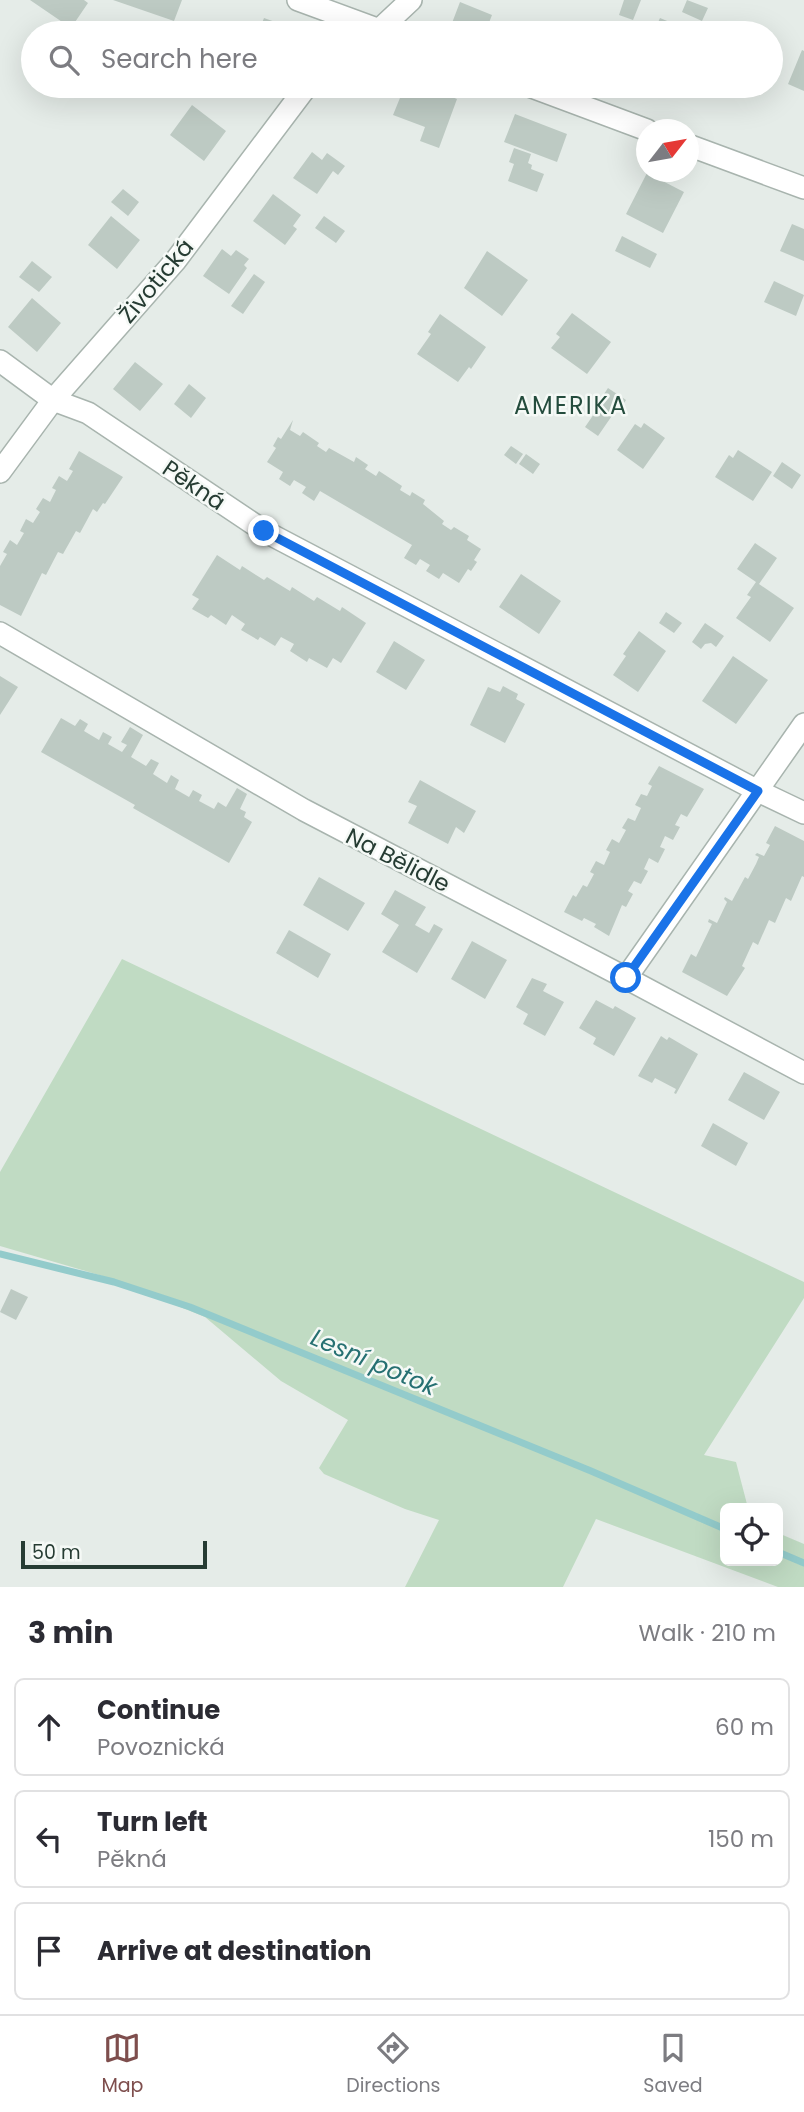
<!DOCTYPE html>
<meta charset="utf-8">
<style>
body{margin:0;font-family:Poppins,sans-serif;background:#f2f2f3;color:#2b2b33}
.controls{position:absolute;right:21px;bottom:21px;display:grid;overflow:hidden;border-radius:10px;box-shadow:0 7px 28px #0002}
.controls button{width:63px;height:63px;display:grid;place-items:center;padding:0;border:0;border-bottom:2px solid #e1e1e2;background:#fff;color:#2b2b33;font:35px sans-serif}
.compass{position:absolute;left:636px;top:119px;width:63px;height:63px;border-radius:50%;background:#fff;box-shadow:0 7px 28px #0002;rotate:59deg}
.scale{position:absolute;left:21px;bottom:18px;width:186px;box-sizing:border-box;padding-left:7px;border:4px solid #263c33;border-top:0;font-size:19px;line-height:24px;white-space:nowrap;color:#263c33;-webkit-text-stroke:5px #f5f9f6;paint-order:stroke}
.stop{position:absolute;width:21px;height:21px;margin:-16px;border:5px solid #1a73e8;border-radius:50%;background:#fff}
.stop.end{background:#1a73e8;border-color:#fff;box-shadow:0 2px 7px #0008}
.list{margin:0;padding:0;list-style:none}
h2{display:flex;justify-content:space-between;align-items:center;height:91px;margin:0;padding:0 28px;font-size:30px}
h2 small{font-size:23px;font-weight:400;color:#7c7c81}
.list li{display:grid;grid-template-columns:46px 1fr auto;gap:21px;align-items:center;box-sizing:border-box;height:98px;margin:0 14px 14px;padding:0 14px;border:2px solid #e1e1e2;border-radius:10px}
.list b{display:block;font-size:26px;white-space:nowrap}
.list p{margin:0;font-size:23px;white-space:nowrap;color:#7c7c81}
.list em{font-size:23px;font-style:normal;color:#7c7c81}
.icon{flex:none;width:38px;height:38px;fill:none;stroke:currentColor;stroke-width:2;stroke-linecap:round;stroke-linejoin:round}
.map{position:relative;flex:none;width:804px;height:1587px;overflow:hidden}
.search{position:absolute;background:#fff;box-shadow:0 7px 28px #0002;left:21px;right:21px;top:21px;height:77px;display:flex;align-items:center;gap:18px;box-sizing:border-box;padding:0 24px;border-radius:38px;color:#7c7c81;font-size:26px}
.sheet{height:427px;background:#fff}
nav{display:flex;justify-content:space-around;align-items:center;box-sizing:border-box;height:98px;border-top:2px solid #e1e1e2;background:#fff;font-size:19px;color:#7c7c81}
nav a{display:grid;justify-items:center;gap:4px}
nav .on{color:#7e4e4d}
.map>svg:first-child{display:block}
.green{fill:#c0dbc3}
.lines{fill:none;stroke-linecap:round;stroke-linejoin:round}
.stream{stroke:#93cbcb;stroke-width:7}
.building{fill:#bdcac3}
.minor-casing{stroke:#a8b4ae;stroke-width:24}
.tertiary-casing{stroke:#a8b4ae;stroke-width:24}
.minor{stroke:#fff;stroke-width:21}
.tertiary{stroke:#fff;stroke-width:21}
.route{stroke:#1a73e8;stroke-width:9}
.labels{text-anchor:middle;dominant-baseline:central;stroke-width:5;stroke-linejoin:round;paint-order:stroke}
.street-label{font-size:23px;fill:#263c33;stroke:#f5f9f6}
.neighbourhood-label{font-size:24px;letter-spacing:2px;fill:#244c3d;stroke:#f5f9f6}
.water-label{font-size:24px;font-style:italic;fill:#267072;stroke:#f5f9f6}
</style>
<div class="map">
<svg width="804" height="1587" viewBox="0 0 804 1587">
<rect width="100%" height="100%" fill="#e5ece8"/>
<!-- green -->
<path class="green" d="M122,959L804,1282V1298L704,1455L736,1462L748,1508H725V1561H778V1533L804,1544V1587H778L596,1519L563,1587H405L439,1520L405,1509L324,1474L319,1468L348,1420L281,1381L205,1317L106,1277L0,1246V1172Z"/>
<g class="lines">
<!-- stream -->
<path class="stream" d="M0,1254L114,1282L190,1307L591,1471L725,1529
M778,1552L804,1563"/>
</g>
<!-- building -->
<path class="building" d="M30,0H84L88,3L71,28Z
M113,0H182L174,21Z
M624,0H641L633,20L619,15Z
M687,0L708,8L702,21L682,12Z
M460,2L492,15L485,33H478L452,23Z
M264,18L306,33H258Z
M660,18L696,33H653Z
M586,25L605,33H583Z
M802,50L804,51V91L788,84Z
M413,86H425L432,89L433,86H445L450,88L447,95L457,99L439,148L420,141L425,127L393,115L402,93L409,96Z
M192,105L226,131L204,161L170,135Z
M515,114L567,134L557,162L504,142Z
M514,148L531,154L528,163L532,165L531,169L544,174L537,192L508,181L514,164L509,162Z
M312,152L322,160L327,153L345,166L338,175L333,171L317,194L293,178Z
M647,173L684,192L663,233L626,214Z
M123,189L139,202L128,216L111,202Z
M273,194L301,215L293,226L297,229L285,245L253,221Z
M111,216L140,240L117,269L88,245Z
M324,216L345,231L336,243L315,228Z
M792,224L804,229V261L780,251Z
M622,236L657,254L650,268L615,251Z
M222,249L231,256L236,250L249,259L244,265L247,268L229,294L203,276Z
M487,251L528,280L502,316L464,288Z
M32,261L52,277L39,292L19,277Z
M254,274L265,282L243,314L231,306Z
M774,281L804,295L796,316L764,302Z
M32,298L61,323L37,352L8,327Z
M572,313L611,342L587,374L551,348L560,337L556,334Z
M440,314L486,347L471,369L469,367L458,382L417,354L431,334L428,332Z
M135,362L163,384L140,411L113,389Z
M189,384L206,398L191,418L174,404Z
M608,388L626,400L620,409L618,407L598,436L585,427L605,398L602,397Z
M293,420L290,430L300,436L303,432L319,443L317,446L326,452L329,448L354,462L356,457L368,465L365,469L376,476L379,471L402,486L400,490L410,496L412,492L425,500L423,504L444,521L442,524L451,530L454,527L469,536L467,540L481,549L474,560L477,562L471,571L468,569L459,583L443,573L439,579L426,571L430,565L420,559L416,565L404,558L412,545L320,491L314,501L302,493L306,487L294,480L290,486L279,479L283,472L267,462L276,448L273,446L278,437L281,439Z
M644,423L665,438L643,469L617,450L635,424L641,428Z
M511,446L523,454L516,464L504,455Z
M738,450L772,472L753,501L715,477L729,455L733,458Z
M79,451L123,477L105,504L103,503L97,512L93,509L80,533L76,531L63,554L58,552L46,575L42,573L21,616L0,605V566L7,554L3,552L10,540L17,545L24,533L20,531L26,519L33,523L40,512L36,509L43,498L50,502L56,490L52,488L59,476L67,481L73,471L69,469Z
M526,454L540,464L533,474L519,464Z
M782,462L801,475L792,489L773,476Z
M755,543L777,558L759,584L794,608L770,642L736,618L751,597L747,595L756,582L737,569Z
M217,555L240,570L242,566L264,580L267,577L290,591L292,587L314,601L317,597L340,611L342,607L366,623L341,663L333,658L327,668L309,658L307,662L290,651L294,644L281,637L275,646L260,637L258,640L241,630L245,624L232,615L226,625L211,615L208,618L192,609L199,599L192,595Z
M521,574L561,601L539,634L499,607Z
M666,612L682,623L674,633L659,623Z
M705,623L724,636L716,647L711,643L705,644L701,649L692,642Z
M639,631L666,651L638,692L613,675L626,656L623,654Z
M394,641L425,660L406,690L376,672Z
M733,656L768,680L736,724L702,701Z
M0,676L18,687L0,715Z
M503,686L518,694L516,699L525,704L505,743L470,725L488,687L500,692Z
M61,718L75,726L80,719L88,724L84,731L99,740L103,732L112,737L108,744L122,752L127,745L121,742L130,727L143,735L131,757L146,766L151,759L159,763L153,774L167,783L171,775L179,780L175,789L189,797L193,790L202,795L199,801L214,809L218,802L226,807L237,788L247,794L240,809L246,812L244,817L252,822L229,863L133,808L135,805L41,752Z
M659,766L704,789L687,817L681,814L675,825L680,827L673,840L665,836L660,847L665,849L658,863L649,858L644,869L648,871L641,884L634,881L628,891L633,894L626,907L622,905L609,936L594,927L596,924L584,918L582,921L564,912L573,895L576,897L583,885L587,887L594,874L590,872L596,861L604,865L610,852L606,850L612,839L619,843L626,830L622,828L628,818L635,821L641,808L635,805L641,794L647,796L652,786L648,784Z
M420,780L476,811L464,833L456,827L448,844L408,823L417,806L408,802Z
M775,826L804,841V877L802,876L791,901L786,898L775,923L769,920L758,945L753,942L742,966L745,968L727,996L682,972L691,954L696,957L712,924L708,922L709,919L717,923L727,902L724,899L725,897L732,901L745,877L748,879L756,864L759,857L755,855L757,853L764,856L770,845L766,843Z
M319,877L365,903L348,931L303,905Z
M395,890L426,907L415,925L429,933L434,924L443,929L417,973L382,952L399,925L381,914Z
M289,930L331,954L318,978L276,953Z
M472,941L507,960L485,999L451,979Z
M532,978L547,984L543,991L564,1002L545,1036L523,1024L528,1014L516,1007Z
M596,1000L613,1009L615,1006L636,1018L614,1056L593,1044L596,1038L579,1028Z
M661,1036L667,1040L669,1037L698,1054L676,1094L674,1093L676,1089L655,1078L652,1083L638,1076Z
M744,1072L780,1092L764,1120L728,1100Z
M713,1123L748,1143L736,1166L701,1146Z
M11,1289L28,1297L16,1320L0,1312Z"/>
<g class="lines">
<defs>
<path id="minor" d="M379,30L411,0
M0,361L53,400L88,413L264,531L758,791L804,813
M0,472L53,400L176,260L307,86
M0,633L304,810L626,978L804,1073
M626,978L804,724"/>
<path id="tertiary" d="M298,0L388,33
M529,86L647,130
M688,145L804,188"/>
</defs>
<!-- minor casing -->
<use href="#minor" class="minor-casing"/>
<!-- tertiary casing -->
<use href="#tertiary" class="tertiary-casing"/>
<!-- minor -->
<use href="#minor" class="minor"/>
<!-- tertiary -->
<use href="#tertiary" class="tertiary"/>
</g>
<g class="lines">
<!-- route -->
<path class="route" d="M264,531L758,791L626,978"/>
</g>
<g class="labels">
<!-- street labels -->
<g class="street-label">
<text transform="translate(156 281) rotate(-50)">Životická</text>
<text transform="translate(194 485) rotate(34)">Pěkná</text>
<text transform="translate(398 860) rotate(27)">Na Bělidle</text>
</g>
<!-- neighbourhood labels -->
<g class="neighbourhood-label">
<text x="571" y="405">AMERIKA</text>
</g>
<!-- water labels -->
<g class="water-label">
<text transform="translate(374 1362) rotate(23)">Lesní potok</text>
</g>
</g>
</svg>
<div class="controls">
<button><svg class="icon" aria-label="locate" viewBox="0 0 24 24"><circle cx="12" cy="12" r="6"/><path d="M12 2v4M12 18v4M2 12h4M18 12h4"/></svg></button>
</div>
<svg class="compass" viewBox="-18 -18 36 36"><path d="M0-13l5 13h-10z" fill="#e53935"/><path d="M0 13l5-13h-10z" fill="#7c7c81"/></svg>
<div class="scale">50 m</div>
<div class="stop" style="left:626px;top:978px"></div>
<div class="stop end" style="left:264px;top:531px"></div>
<div class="search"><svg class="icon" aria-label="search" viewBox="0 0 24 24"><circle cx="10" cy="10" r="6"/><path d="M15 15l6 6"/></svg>Search here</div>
</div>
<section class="sheet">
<h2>3 min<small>Walk · 210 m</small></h2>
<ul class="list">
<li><svg class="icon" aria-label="ahead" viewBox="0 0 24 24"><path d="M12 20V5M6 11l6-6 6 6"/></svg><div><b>Continue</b><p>Povoznická</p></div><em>60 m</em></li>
<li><svg class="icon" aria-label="left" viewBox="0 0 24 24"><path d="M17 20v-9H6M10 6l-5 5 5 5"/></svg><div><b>Turn left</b><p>Pěkná</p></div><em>150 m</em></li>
<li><svg class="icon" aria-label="arrive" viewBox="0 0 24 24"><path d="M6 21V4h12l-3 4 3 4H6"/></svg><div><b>Arrive at destination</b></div></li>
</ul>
</section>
<nav>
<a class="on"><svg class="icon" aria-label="map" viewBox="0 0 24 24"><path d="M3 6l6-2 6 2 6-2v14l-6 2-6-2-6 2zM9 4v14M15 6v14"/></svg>Map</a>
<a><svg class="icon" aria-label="directions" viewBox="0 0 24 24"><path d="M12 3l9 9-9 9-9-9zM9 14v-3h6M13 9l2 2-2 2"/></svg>Directions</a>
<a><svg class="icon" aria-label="saved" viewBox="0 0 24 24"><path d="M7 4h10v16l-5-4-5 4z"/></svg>Saved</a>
</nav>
